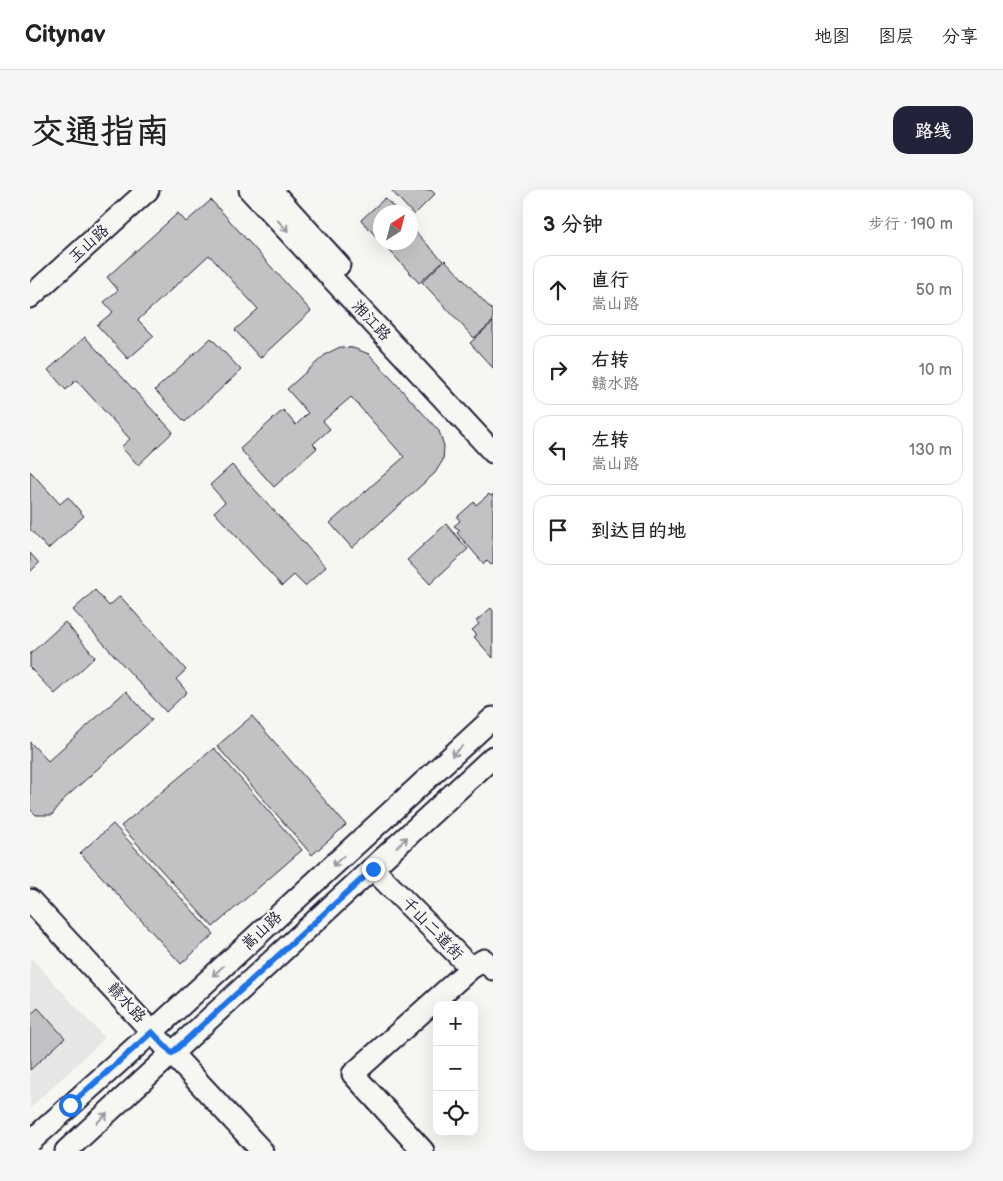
<!DOCTYPE html>
<html lang="zh">
<meta charset="utf-8">
<style>
body{margin:0;font-family:"Balsamiq Sans","LXGW WenKai TC",sans-serif;background:#f6f6f6;color:#222}
.controls{position:absolute;right:15px;bottom:15px;display:grid;overflow:hidden;border-radius:10px;box-shadow:0 5px 20px #0002}
.controls button{width:45px;height:45px;display:grid;place-items:center;padding:0;border:0;border-bottom:1px solid #e0e0e0;background:#fff;color:#222;font:25px sans-serif}
.compass{position:absolute;left:343px;top:15px;width:45px;height:45px;border-radius:50%;background:#fff;box-shadow:0 5px 20px #0002;rotate:36deg}
.stop{position:absolute;width:15px;height:15px;margin:-11px;border:4px solid #1a73e8;border-radius:50%;background:#fff}
.stop.end{background:#1a73e8;border-color:#fff;box-shadow:0 1px 5px #0008}
.list{margin:0;padding:0;list-style:none}
h2{display:flex;justify-content:space-between;align-items:center;height:65px;margin:0;padding:0 20px;font-size:21px}
h2 small{font-size:16px;font-weight:400;color:#767676}
.list li{display:grid;grid-template-columns:32px 1fr auto;gap:15px;align-items:center;box-sizing:border-box;height:70px;margin:0 10px 10px;padding:0 10px;border:1px solid #e0e0e0;border-radius:15px}
.list b{display:block;font-size:19px;white-space:nowrap}
.list p{margin:0;font-size:16px;white-space:nowrap;color:#767676}
.list em{font-size:16px;font-style:normal;color:#767676}
.icon{flex:none;width:28px;height:28px;fill:none;stroke:currentColor;stroke-width:2;stroke-linecap:round;stroke-linejoin:round}
.map{position:relative;flex:none;width:463px;height:961px;overflow:hidden;border-radius:15px}
header{display:flex;align-items:center;gap:30px;box-sizing:border-box;height:70px;padding:0 25px;background:#fff;border-bottom:1px solid #e0e0e0}
header strong{font-size:24px}
nav{display:flex;gap:28px;margin-inline-start:auto;font-size:18px}
.intro{display:flex;align-items:center;justify-content:space-between;box-sizing:border-box;height:120px;padding:0 30px}
h1{margin:0;font-size:35px}
.button{padding:12px 22px;border-radius:15px;background:#22223b;color:#fff;font-size:18px;font-weight:700}
main{display:flex;gap:30px;padding:0 30px}
aside{flex:1;background:#fff;border-radius:15px;box-shadow:0 5px 20px #0002}
.map>svg:first-child{display:block}
.built{fill:#e6e6e4}
.building{fill:#c2c2c4;stroke:#22223b}
.lines{fill:none;stroke-linecap:round;stroke-linejoin:round}
.secondary-casing{stroke:#22223b;stroke-width:25}
.secondary{stroke:#f6f6f2;stroke-width:21}
.oneway{stroke:#9797a0}
.route{stroke:#1a73e8;stroke-width:6}
.labels{text-anchor:middle;dominant-baseline:central;stroke-width:4.5;stroke-linejoin:round;paint-order:stroke}
.street-label{font-size:16px;fill:#22223b;stroke:#f6f6f2}
</style>
<header>
<strong>Citynav</strong>
<nav><a>地图</a><a>图层</a><a>分享</a></nav>
</header>
<div class="intro"><h1>交通指南</h1><a class="button">路线</a></div>
<main>
<div class="map">
<svg width="463" height="961" viewBox="0 0 463 961">
<rect width="100%" height="100%" fill="#f6f6f2"/>
<filter id="ink" filterUnits="userSpaceOnUse"><feTurbulence type="fractalNoise" baseFrequency=".02" numOctaves="2"/><feDisplacementMap in="SourceGraphic" scale="10" xChannelSelector="R" yChannelSelector="G"/><feConvolveMatrix kernelMatrix="1 2 1 2 8 2 1 2 1" color-interpolation-filters="sRGB"/></filter>
<g filter="url(#ink)">
<!-- built -->
<path class="built" d="M0,767L75,848L0,918Z"/>
<!-- building -->
<path class="building" d="M361,0H401L405,4L384,25Z
M355,8L368,22H350V51L331,30Z
M181,10L281,121L230,168L205,140L228,119L179,65L108,130L124,146L98,169L67,135L83,122L74,112L88,100L77,87L148,23L156,32Z
M380,36L413,71L389,93L352,52H380Z
M415,70L463,121V131L444,148L392,92Z
M463,132V178L440,153Z
M55,147L143,242L108,275L91,257L100,249L46,190L36,200L18,180Z
M181,148L211,180L155,232L125,200Z
M310,157L323,158L339,164L409,241L414,256L413,270L405,283L322,358L300,333L374,267L321,207L293,231L300,239L283,254L287,258L244,297L210,259L253,220L266,235L278,223L257,199L296,164Z
M202,275L296,377L275,396L264,385L252,396L184,322L195,312L180,295Z
M0,281L30,314L38,307L54,326L18,359L0,339Z
M459,304L461,306L463,304V374L461,375L456,370L454,374L427,343L430,340L424,336L430,331L427,327L444,312L446,315Z
M416,334L438,359L400,394L377,370Z
M0,363L9,373L0,382Z
M65,400L79,416L90,406L156,480L146,489L157,502L136,522L43,420Z
M461,418L463,421V468L444,447L447,445L442,440L449,434L446,431Z
M35,432L65,467L25,504L0,478V464Z
M96,501L122,530L33,610L22,625H6L0,619V552L18,571Z
M222,526L316,635L282,665L187,556Z
M184,558L272,660L183,737L91,636Z
M83,634L184,744L151,774L50,663Z
M8,818L35,848L0,880V825Z"/>
<g class="lines">
<defs>
<path id="secondary" d="M220,0L463,262
M241,0L309,75
M0,107L118,0
M343,679L441,778L454,770L463,779
M0,710L232,961
M0,952L120,844L463,528
M36,961L463,567
M393,961L323,884L441,778"/>
</defs>
<!-- secondary casing -->
<use href="#secondary" class="secondary-casing"/>
<!-- secondary -->
<use href="#secondary" class="secondary"/>
</g>
<!-- one-way arrows -->
<defs><path id="oneway-shaft" d="M-6 0H5M1.5-3L5.5 0L1.5 3" fill="none" stroke-width="1.6" stroke-linecap="round" stroke-linejoin="round" transform="scale(1.25)"/></defs>
<g class="oneway">
<use href="#oneway-shaft" transform="translate(253 36) rotate(47)"/>
<use href="#oneway-shaft" transform="translate(427 561) rotate(137)"/>
<use href="#oneway-shaft" transform="translate(372 652) rotate(-43)"/>
<use href="#oneway-shaft" transform="translate(308 671) rotate(137)"/>
<use href="#oneway-shaft" transform="translate(188 781) rotate(137)"/>
<use href="#oneway-shaft" transform="translate(72 928) rotate(-43)"/>
</g>
</g>
<g class="lines" filter="url(#ink)">
<!-- route -->
<path class="route" d="M40,915L122,842L142,863L343,679"/>
</g>
<g class="labels">
<!-- street labels -->
<g class="street-label">
<text transform="translate(59 54) rotate(-42)">玉山路</text>
<text transform="translate(341 131) rotate(47)">湘江路</text>
<text transform="translate(402 739) rotate(46)">千山二道街</text>
<text transform="translate(232 741) rotate(-43)">嵩山路</text>
<text transform="translate(96 813) rotate(47)">赣水路</text>
</g>
</g>
</svg>
<div class="controls">
<button>+</button>
<button>−</button>
<button><svg class="icon" aria-label="locate" viewBox="0 0 24 24"><circle cx="12" cy="12" r="6"/><path d="M12 2v4M12 18v4M2 12h4M18 12h4"/></svg></button>
</div>
<svg class="compass" viewBox="-18 -18 36 36"><path d="M0-13l5 13h-10z" fill="#e53935"/><path d="M0 13l5-13h-10z" fill="#767676"/></svg>
<div class="stop" style="left:40px;top:915px"></div>
<div class="stop end" style="left:343px;top:679px"></div>
</div>
<aside>
<h2>3 分钟<small>步行 · 190 m</small></h2>
<ul class="list">
<li><svg class="icon" aria-label="ahead" viewBox="0 0 24 24"><path d="M12 20V5M6 11l6-6 6 6"/></svg><div><b>直行</b><p>嵩山路</p></div><em>50 m</em></li>
<li><svg class="icon" aria-label="right" viewBox="0 0 24 24"><path d="M7 20v-9h11M14 6l5 5-5 5"/></svg><div><b>右转</b><p>赣水路</p></div><em>10 m</em></li>
<li><svg class="icon" aria-label="left" viewBox="0 0 24 24"><path d="M17 20v-9H6M10 6l-5 5 5 5"/></svg><div><b>左转</b><p>嵩山路</p></div><em>130 m</em></li>
<li><svg class="icon" aria-label="arrive" viewBox="0 0 24 24"><path d="M6 21V4h12l-3 4 3 4H6"/></svg><div><b>到达目的地</b></div></li>
</ul>
</aside>
</main>
